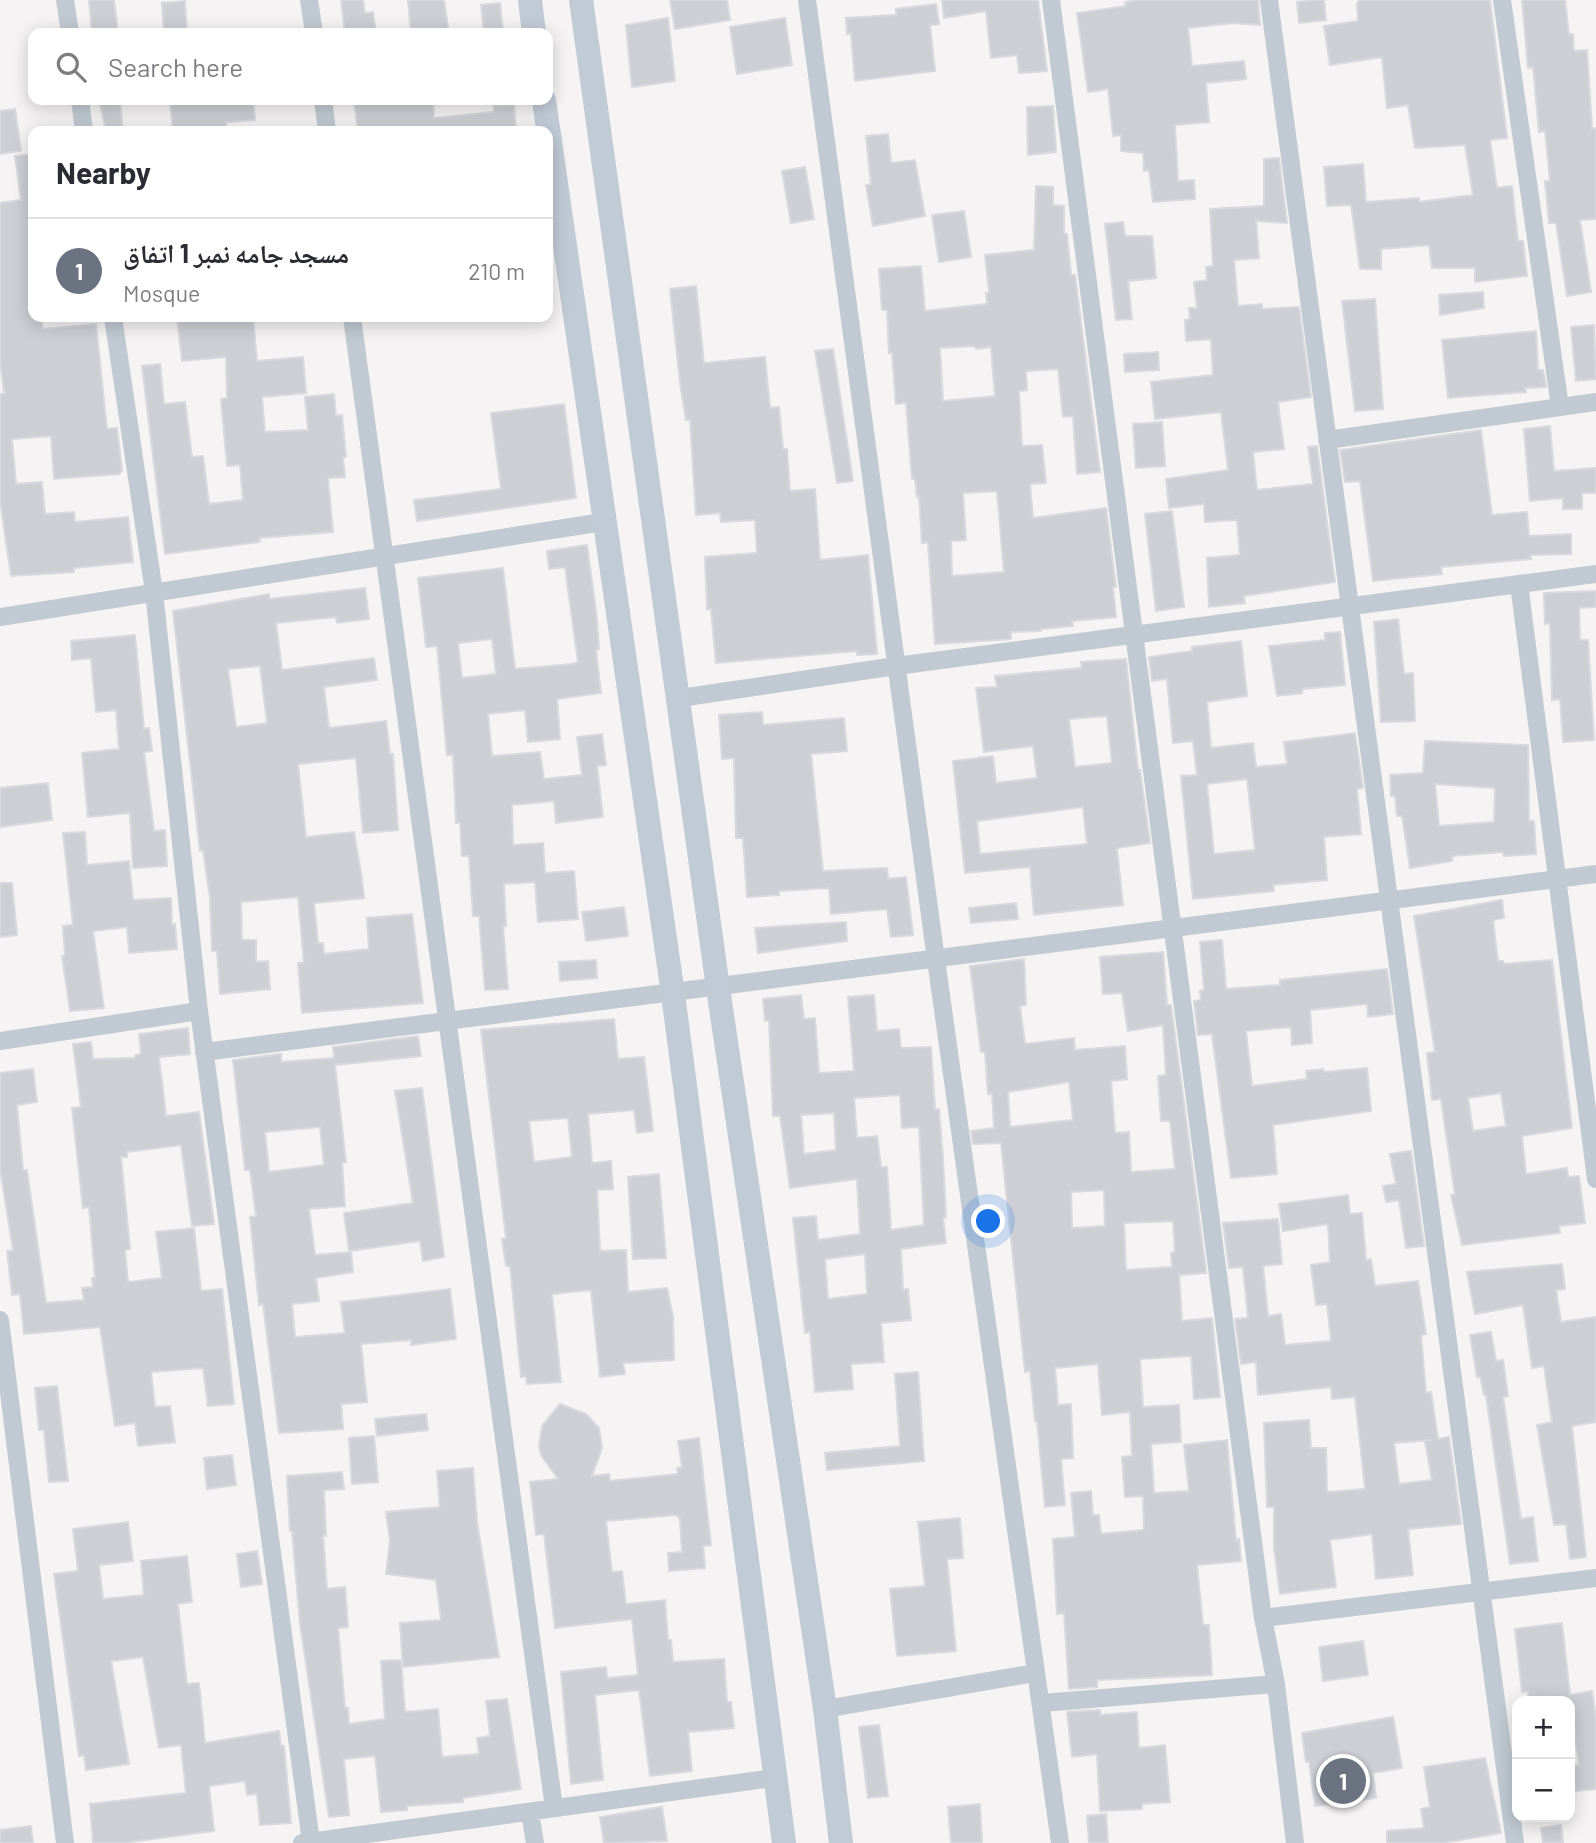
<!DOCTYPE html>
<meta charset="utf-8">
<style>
body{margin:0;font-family:Barlow,"Noto Naskh Arabic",sans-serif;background:#f2f2f3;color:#2b2b33}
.controls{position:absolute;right:21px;bottom:21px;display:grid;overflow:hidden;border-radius:14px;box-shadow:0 4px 18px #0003}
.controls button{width:63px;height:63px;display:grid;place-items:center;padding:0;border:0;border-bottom:2px solid #e1e1e2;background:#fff;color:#2b2b33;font:35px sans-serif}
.you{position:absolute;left:989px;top:1222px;width:24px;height:24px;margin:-18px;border:5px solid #fff;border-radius:50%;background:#1a73e8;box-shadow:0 0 0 10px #1a73e833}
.badge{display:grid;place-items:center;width:46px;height:46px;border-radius:50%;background:#ea580c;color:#fff;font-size:23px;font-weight:700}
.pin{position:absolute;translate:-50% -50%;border:4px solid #fff;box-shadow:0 2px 7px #0006}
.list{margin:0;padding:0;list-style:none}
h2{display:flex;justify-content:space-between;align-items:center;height:91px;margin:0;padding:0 28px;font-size:30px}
h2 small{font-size:23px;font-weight:400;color:#7c7c81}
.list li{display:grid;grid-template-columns:46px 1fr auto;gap:21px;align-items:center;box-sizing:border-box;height:105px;padding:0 28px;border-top:2px solid #e1e1e2}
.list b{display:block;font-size:26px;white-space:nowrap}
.list p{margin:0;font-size:23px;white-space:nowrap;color:#7c7c81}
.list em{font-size:23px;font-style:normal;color:#7c7c81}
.icon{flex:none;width:38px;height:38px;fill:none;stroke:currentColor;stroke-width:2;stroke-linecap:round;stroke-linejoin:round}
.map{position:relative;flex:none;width:1596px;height:1843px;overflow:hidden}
.search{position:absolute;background:#fff;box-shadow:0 4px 18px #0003;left:28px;top:28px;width:525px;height:77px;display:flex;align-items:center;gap:18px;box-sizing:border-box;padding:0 24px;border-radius:14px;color:#7c7c81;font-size:26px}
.panel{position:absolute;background:#fff;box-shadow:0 4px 18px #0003;left:28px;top:126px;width:525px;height:196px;border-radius:14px}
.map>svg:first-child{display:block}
.building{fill:#cdcfd5;stroke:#d7d9de;stroke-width:2;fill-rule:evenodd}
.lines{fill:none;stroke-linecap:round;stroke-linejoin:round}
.minor{stroke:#c1cad2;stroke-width:18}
.secondary{stroke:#c1cbd6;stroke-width:24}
</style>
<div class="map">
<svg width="1596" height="1843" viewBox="0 0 1596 1843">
<rect width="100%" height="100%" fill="#f5f3f3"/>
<!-- building -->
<path class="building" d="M89,0H114L118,33H92Z
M341,0H363L365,13L373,12L376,33H345Z
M408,0H444L449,33H411Z
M670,0H727L730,20L675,29Z
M942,0H1038L1047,71L1019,73L1017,55L991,58L986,11L944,18Z
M1139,0H1258L1260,25L1233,23L1188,28L1192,66L1244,61L1246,79L1206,83L1209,122L1175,125L1178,181L1194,180L1195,199L1153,202L1149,170L1144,171L1143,153L1121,151V135L1113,136L1108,89L1088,92L1077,13L1126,6L1125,2Z
M1314,0H1324L1326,20L1299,23L1297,2Z
M1360,0H1490L1507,138L1490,140L1497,188L1512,186L1518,241H1523L1527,276L1475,282V268H1432L1429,245L1381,249V269H1360L1351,205L1327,206L1324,167L1363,164L1366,202L1419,198V202L1473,195L1465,145L1415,148L1408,105L1387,108L1382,57L1330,65L1324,26L1358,21L1357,3Z
M1522,0H1565L1569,34H1573L1574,51L1587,50L1592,129L1596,128V219L1580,220L1591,292L1567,296L1556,223H1549L1545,181H1550L1545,131L1539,132L1533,67L1528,68Z
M185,1L187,33H164L162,3Z
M500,3L503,33H484L481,5Z
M936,4L939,24L930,25L935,71L855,81L851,33L847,34L846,18L896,15V9Z
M668,18L675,81L632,87L626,25Z
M785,18L792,65L737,74L730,27Z
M170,100H253L255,120L226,122L227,131H173Z
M354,100H375V104L395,100H433L434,118L494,112V106L514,105L516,131H358Z
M120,102L123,131H106L100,104Z
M1053,106L1056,152L1028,155L1027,107Z
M15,109L21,151L0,154V111Z
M888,134L891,163L915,160L925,216L873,226L866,185L871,184L866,136Z
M33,154V317H41L43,329L96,324L107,429L117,428L122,470L119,474L54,479L51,436L12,439L16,484L42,482L45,514L74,512L75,522L128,517L133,562L74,568V572L11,576L0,500V394H4L0,359V203L21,200L15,156Z
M1279,158L1287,223L1256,221L1259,258L1234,260L1238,306L1262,304V309L1299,307L1311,397L1278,402L1284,449L1253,452L1257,490L1313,484L1308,447L1317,446L1335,582L1244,596L1245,603L1209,607L1207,558L1240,555L1237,520L1205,522L1204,504L1169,508L1166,479L1228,470L1221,412L1155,419L1151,382L1213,375L1211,339L1186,341L1185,320L1190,319L1189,308H1197L1194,282L1207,280L1206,267L1213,266L1210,209L1264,206V159Z
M805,167L814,219L791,223L782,171Z
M1036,186L1053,187V205L1064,206V234H1067L1071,275H1075L1100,472L1077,474L1073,416L1063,417L1058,369L1026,371L1027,390L1019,391L1022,446L1042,445L1046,483L1030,484L1033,518L1106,508L1116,587H1113L1116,617L1072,621L1073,626L1041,629V631L1011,632V639L935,644L928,542L922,543L919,496L917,497L915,479H912L906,403L896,404L892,353H889L887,310H882L879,269L921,266L925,311L987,304L986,293H989L985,255L1034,250ZM975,346L976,349L991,347L995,396L943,401L940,348ZM997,491L1004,572L952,576L951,541L966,540L963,493Z
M964,211L971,257L939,262L932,215Z
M1123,222L1125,236H1152L1156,278L1128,281L1132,319L1116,320L1105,224Z
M696,286L704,363L765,357L770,408L779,407L783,449H787L790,491L815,489L820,560L868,555L877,654L857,655V651L716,663L711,609H707L705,557L757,553L755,520L721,522L720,513L696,515L690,420H686L680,383L670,289Z
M1483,292L1484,308L1440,315L1439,295Z
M1375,299L1383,409L1355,411L1342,301Z
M177,317H253L257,361L303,357L306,393L262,397L265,432L308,430L305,397L334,394L336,416L342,415L346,457H343L345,477L328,478L333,532L259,538L260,542L165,554L142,366L160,364L164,404L185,402L192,457L203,456L209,504L243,500L240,465L227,466L221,399L227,398L226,357L182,361Z
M1594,325L1596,379L1576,381L1571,327Z
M1536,331L1538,370H1543L1546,387L1525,388L1526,392L1448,398L1442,340Z
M833,349L853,481L837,483L815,351Z
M1158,352L1159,370L1125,372L1124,354Z
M564,404L576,498L417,521L414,500L501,489L491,413Z
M1162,422L1165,466L1136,468L1133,424Z
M1550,426L1554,471L1596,468V493H1582V509H1563V498L1530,501L1524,429Z
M1481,430L1492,515L1527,512L1529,536L1571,534V554L1530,555L1531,559L1441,567L1442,574L1373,581L1360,481L1345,482L1340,450Z
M1172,511L1184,607L1156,611L1145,514Z
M587,545L597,619L599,649L596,650L601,693L557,699L560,739L528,742L525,710L488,714L492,756L540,752L544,779L582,775L577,737L602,734L606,765L597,766L603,817L556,823L554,801L512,805L513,845L543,843L545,873L574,871L578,919L538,922L535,882L504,884L506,926H503L508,989L485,990L479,916H473L469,856H462L460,823H456L453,755H447L437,646L426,647L418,578L503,568L515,669L572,664L578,662L565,567L549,569L547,551ZM492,639L496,674L462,678L458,643Z
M365,588L369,619L337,623L336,617L276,623L282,670L374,658L377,680L324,687L329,728L386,721L390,754H393L398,830L363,833L356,758L298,764L306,837L354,832L362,879L364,898L314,903L318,943H323L324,954L369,949L367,918L412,914L423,1003L302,1013L298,963H304L298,897L241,902L242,940H256V962L268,961L270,989L220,994L217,951H212L210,898L203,850L200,851L173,611L269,594V599ZM260,666L267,723L236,727L228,669Z
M1596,591V607L1579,608L1580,640H1588L1594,740L1563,742L1560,699L1552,700L1550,623L1545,624L1544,593Z
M1398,619L1404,674L1413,673L1415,721L1381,722L1374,622Z
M1340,632L1345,685L1302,689V693L1277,696L1269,646L1325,640V633Z
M135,635L144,729L149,728L152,751L144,752L154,831L165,830L167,866L133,868L130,813L88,817L82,753L119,749L116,710L96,712L91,658L72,660L71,641Z
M1241,641L1247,696L1207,702L1211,748L1253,743L1256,767L1287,764L1284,742L1355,733L1363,788L1357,789L1361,834L1324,837L1327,880L1273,885L1274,891L1193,899L1181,776L1197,775L1193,741L1173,743L1167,679L1152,681L1149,657L1192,651V647ZM1247,779L1255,850L1214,854L1207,784Z
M1126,659L1138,770H1140L1150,843L1117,848L1123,905L1034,915L1030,867L965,873L953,761L993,756L996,783L1037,778L1033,746L984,752L976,688L997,687L995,676L1082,668L1081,662ZM1107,716L1112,763L1075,767L1069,719ZM1083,807L1087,844L980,854L977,821Z
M762,712L763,725L844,718L847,751L811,754L823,871L887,868L888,879L906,877L913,935L891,937L887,909L831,914L829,888L779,891V895L747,897L743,838H736L734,758L722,759L719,715Z
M1425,741L1528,745L1529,821H1534L1536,854L1504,856L1503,852L1452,856V861L1410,868L1402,816H1397L1395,796H1391L1390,775L1423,773ZM1435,784L1495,788L1494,822L1439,826Z
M48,783L52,820L0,827V788Z
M85,832L87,865L129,861L133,900L171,898L172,925L175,924L177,949L129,953L127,927L93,931L104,1008L70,1011L62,956H65L63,926L73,925L63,833Z
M0,883H12L17,935L0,937Z
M1502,900L1504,918L1493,920L1498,961H1503V964L1552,960L1572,1128L1522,1136L1526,1174L1567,1168L1568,1177L1579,1176L1585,1223L1559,1226L1560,1233L1462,1245L1451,1195H1455L1441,1099L1432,1100L1427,1053L1435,1052L1414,916ZM1501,1093L1506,1126L1473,1131L1468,1098Z
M1016,903L1018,919L971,923L969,908Z
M624,907L628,936L586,941L582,912Z
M846,922L847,941L758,953L755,928Z
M1222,940L1226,989L1280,985V980L1387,969L1393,1014L1368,1017L1367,1004L1310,1010L1312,1043L1292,1045L1291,1027L1246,1031L1252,1086L1307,1079L1306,1071L1323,1069L1324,1072L1367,1068L1371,1111L1273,1125L1277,1174L1231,1178L1212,1034L1198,1035L1194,1001L1201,1000L1200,991L1204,990L1200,942Z
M1163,952L1167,1005H1171L1206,1270V1273L1179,1275L1182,1321L1212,1318L1220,1397L1194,1399L1191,1356L1140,1359L1143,1407L1179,1405L1181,1442L1151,1444L1154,1493L1189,1491L1184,1445L1227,1440L1236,1540L1239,1539L1241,1561L1197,1565L1203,1625H1209L1212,1675L1097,1680V1687L1069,1689L1064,1613L1057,1614L1053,1539L1075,1537L1071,1493L1091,1491L1093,1515H1099L1101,1534L1144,1530L1143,1496L1125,1497L1122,1457L1132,1456L1130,1412L1102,1415L1098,1364L1055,1368L1058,1405L1071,1404L1073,1458L1061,1459L1065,1505L1045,1507L1037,1421H1035L1030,1371L1025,1372L1001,1143L973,1144L971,1131L994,1128L992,1093L988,1094L985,1052H981L970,966L1024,959L1026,1005L1020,1006L1025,1044L1074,1038L1075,1050L1125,1046L1127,1079L1111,1081L1115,1133L1129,1132L1131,1172L1175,1169L1170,1121H1161L1158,1076L1166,1075L1163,1025L1128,1031L1122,993L1103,994L1100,957ZM1069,1082L1073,1120L1010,1127L1008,1092ZM1104,1190L1105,1226L1072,1228L1071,1192ZM1173,1221L1175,1252L1171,1253L1172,1267L1126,1270L1124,1223Z
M596,960L597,978L560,981L559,962Z
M801,995L804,1019L815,1018L819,1073L854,1071L848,997L874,995L877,1031L899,1029L901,1048L931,1047L935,1110L939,1109L943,1158L946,1217L943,1218L946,1243L901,1249L903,1290L908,1289L911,1320L881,1323L884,1362L851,1364L853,1389L815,1392L810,1332L805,1333L793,1218L816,1216L818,1240L860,1234L857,1179L790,1188L780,1116H773L769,1020L765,1021L763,999ZM900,1095L902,1128L919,1127L924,1225L891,1230L887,1167H881L877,1136L857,1138L854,1098ZM834,1113L836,1150L804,1154L801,1115ZM865,1254L867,1294L828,1299L825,1259Z
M614,1019L618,1059L644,1057L653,1131L637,1133L634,1110L588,1114L592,1163L611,1161L613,1189L597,1190L600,1251L626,1250L628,1292L667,1288L673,1316L674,1360L623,1363L625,1374L600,1377L591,1290L552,1294L561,1382L527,1384L526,1376L521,1377L510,1266H506L502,1239L506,1238L481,1030ZM568,1118L572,1157L534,1162L529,1121Z
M188,1028L190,1054L159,1057L166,1116L199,1112L214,1224L192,1226L181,1145L127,1152V1157H121L130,1249L125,1250L128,1282L162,1278L156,1232L194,1228L201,1291L222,1289L234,1404L208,1406L203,1368L151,1372L155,1407L170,1406L175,1442L138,1446L135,1423L115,1426L100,1327L24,1334L20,1294L12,1295L7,1251L13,1250L0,1169V1073L33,1069L37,1102L17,1105L23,1170H27L46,1303L84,1300L82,1288L93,1287L92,1278L95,1277L89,1207L83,1208L72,1108L81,1107L73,1044L91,1042L93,1059L135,1058V1055L141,1054L139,1034Z
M418,1036L421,1056L335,1065L346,1162L342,1163L345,1206L309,1209L315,1255L351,1252L353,1272L316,1278L319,1301L292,1304L295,1337L345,1333L341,1302L450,1289L456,1339L411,1345V1340L361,1344L367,1402L341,1404L343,1429L279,1433L263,1304L259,1305L250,1217L256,1216L250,1170H245L233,1060L281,1054V1062L334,1058L333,1047ZM320,1127L324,1165L269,1172L265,1132Z
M422,1088L444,1257L423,1261L420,1241L349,1251L344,1213L413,1203L395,1091Z
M1411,1151L1424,1246L1406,1248L1399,1200L1386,1202L1383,1186L1396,1184L1390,1154Z
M659,1174L666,1258L633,1259L628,1177Z
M1348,1195L1350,1214L1362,1213L1366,1260L1371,1259L1375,1286L1418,1281L1426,1334L1421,1335L1426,1393L1431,1392L1438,1439L1449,1437L1461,1524L1408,1529L1413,1575L1376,1579L1372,1534L1330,1540L1336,1587L1280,1594L1274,1548V1507H1267L1264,1423L1309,1420L1311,1448H1326L1327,1492L1365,1489L1355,1397L1332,1399L1331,1387L1258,1395L1256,1362L1241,1364L1235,1319L1248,1318L1243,1267L1229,1268L1223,1223L1278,1219L1282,1264L1263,1266L1268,1316L1281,1314L1285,1345L1331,1341L1327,1304L1316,1305L1311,1265L1330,1262L1328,1224L1283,1231L1279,1204ZM1431,1440L1425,1441L1432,1480L1399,1484L1394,1443Z
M1562,1264L1565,1289L1556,1290L1561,1322L1596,1317V1422L1572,1426L1586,1557L1570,1559L1566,1524L1554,1525L1537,1425L1552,1422L1544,1366L1532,1368L1523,1305L1475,1314L1467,1272Z
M1491,1332L1496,1361L1503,1360L1508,1396L1503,1397L1521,1519L1533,1517L1538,1561L1510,1564L1486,1395H1484L1480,1376L1477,1377L1470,1335Z
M918,1372L924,1461L827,1470L825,1453L900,1446L895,1374Z
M57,1386L68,1481L49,1482L44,1430H39L35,1388Z
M560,1404L586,1414L599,1428L602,1448L592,1476L609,1474L610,1481L678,1474L677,1468L682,1467L678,1441L699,1438L711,1545L703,1546L705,1568L669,1571L668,1553L682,1552L680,1519L676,1515L606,1521L612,1572L622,1571L626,1604L665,1600L668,1640H671L673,1662L724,1659L727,1702H731L734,1728L688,1732L692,1771L650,1776L639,1690L595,1695L603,1780L571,1784L561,1672L606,1667L607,1678L638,1675L632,1619L555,1628L544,1534L536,1535L530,1482L558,1479L541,1455L539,1446L542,1426Z
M426,1414L428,1430L377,1436L375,1419Z
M374,1436L378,1482L352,1484L349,1438Z
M232,1455L236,1485L207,1489L204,1458Z
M473,1468L477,1522L499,1657L403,1667L400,1623L441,1620L436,1580L386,1574L390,1541L386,1512L440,1507L437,1471Z
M342,1472L344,1489L324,1490L326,1536L323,1535L327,1589L345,1587L348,1627L338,1628L345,1708H348L349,1724L385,1719L381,1661L401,1660L405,1712L438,1709L442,1757L479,1754L477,1738L490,1736L486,1701L507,1699L521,1789L463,1798V1802L407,1806V1810L381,1812L375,1756L344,1759L349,1815L329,1817L300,1624L292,1531H290L287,1476Z
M960,1518L963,1558L947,1559L956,1651L897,1656L890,1589L925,1586L918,1522Z
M128,1522L133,1561L99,1565L103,1599L144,1595L141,1561L187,1556L192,1602L178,1604L187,1684L199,1683L205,1743L279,1731L281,1746H284L291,1823L260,1825L257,1794L247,1795L245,1781L209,1786L214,1831L123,1843H93L90,1804L186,1793L181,1745L159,1748L143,1657L111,1661L129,1764L86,1770L84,1755L79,1756L54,1574L78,1571L73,1529Z
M257,1551L262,1584L241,1587L237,1554Z
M1562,1623L1570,1695L1592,1691L1596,1718V1789L1575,1791L1571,1766L1579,1765L1570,1701H1529L1528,1691L1522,1692L1515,1629Z
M1363,1641L1368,1675L1323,1681L1319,1647Z
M1100,1710V1715L1137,1712L1139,1748L1165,1745L1170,1802L1142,1804V1809L1100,1811L1097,1754L1072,1757L1067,1712Z
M1393,1717L1402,1768L1373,1773L1376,1798L1315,1806L1309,1761L1306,1762L1302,1733Z
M879,1725L888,1796L868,1798L859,1727Z
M1485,1758L1501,1833L1443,1843H1387V1831L1424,1828L1421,1809L1430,1807L1424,1767Z
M980,1804L982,1843H951L948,1807Z
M662,1807L667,1841L604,1843L600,1817Z
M1106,1814L1108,1843H1089L1087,1816Z
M1561,1825L1563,1843H1543L1541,1828Z
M31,1826L33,1843H0V1830Z"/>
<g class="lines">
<!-- minor -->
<path class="minor" d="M65,0L70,33
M309,0L314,33
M807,0L936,960L1060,1843
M1051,0L1263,1618L1276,1684L1295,1843
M1269,0L1515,1843
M1502,0L1560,407
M80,100L84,131
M323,100L327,131
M113,317L154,592L199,1011L311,1842
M352,317L554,1808
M1327,440L1596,402
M1519,584L1596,1179
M0,617L603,522
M680,698L896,666L1596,574
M0,1041L199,1011
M204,1052L1596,874
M0,1320L65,1843
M1263,1618L1596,1578
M1042,1703L1276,1684
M825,1709L1035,1673
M530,1812L535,1843
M302,1843L773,1778"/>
<!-- secondary -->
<path class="secondary" d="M530,0L534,33
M581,0L718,988L825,1709L841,1843
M544,100L673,994L784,1843"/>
</g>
</svg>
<div class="controls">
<button>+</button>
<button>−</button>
</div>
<div class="you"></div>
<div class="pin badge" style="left:1343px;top:1781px;background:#6b7280">1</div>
<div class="search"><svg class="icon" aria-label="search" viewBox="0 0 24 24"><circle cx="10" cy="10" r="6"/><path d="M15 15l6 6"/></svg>Search here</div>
<section class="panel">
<h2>Nearby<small></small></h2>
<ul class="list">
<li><span class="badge" style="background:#6b7280">1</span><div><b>مسجد جامه نمبر 1 اتفاق</b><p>Mosque</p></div><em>210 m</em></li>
</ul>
</section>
</div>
